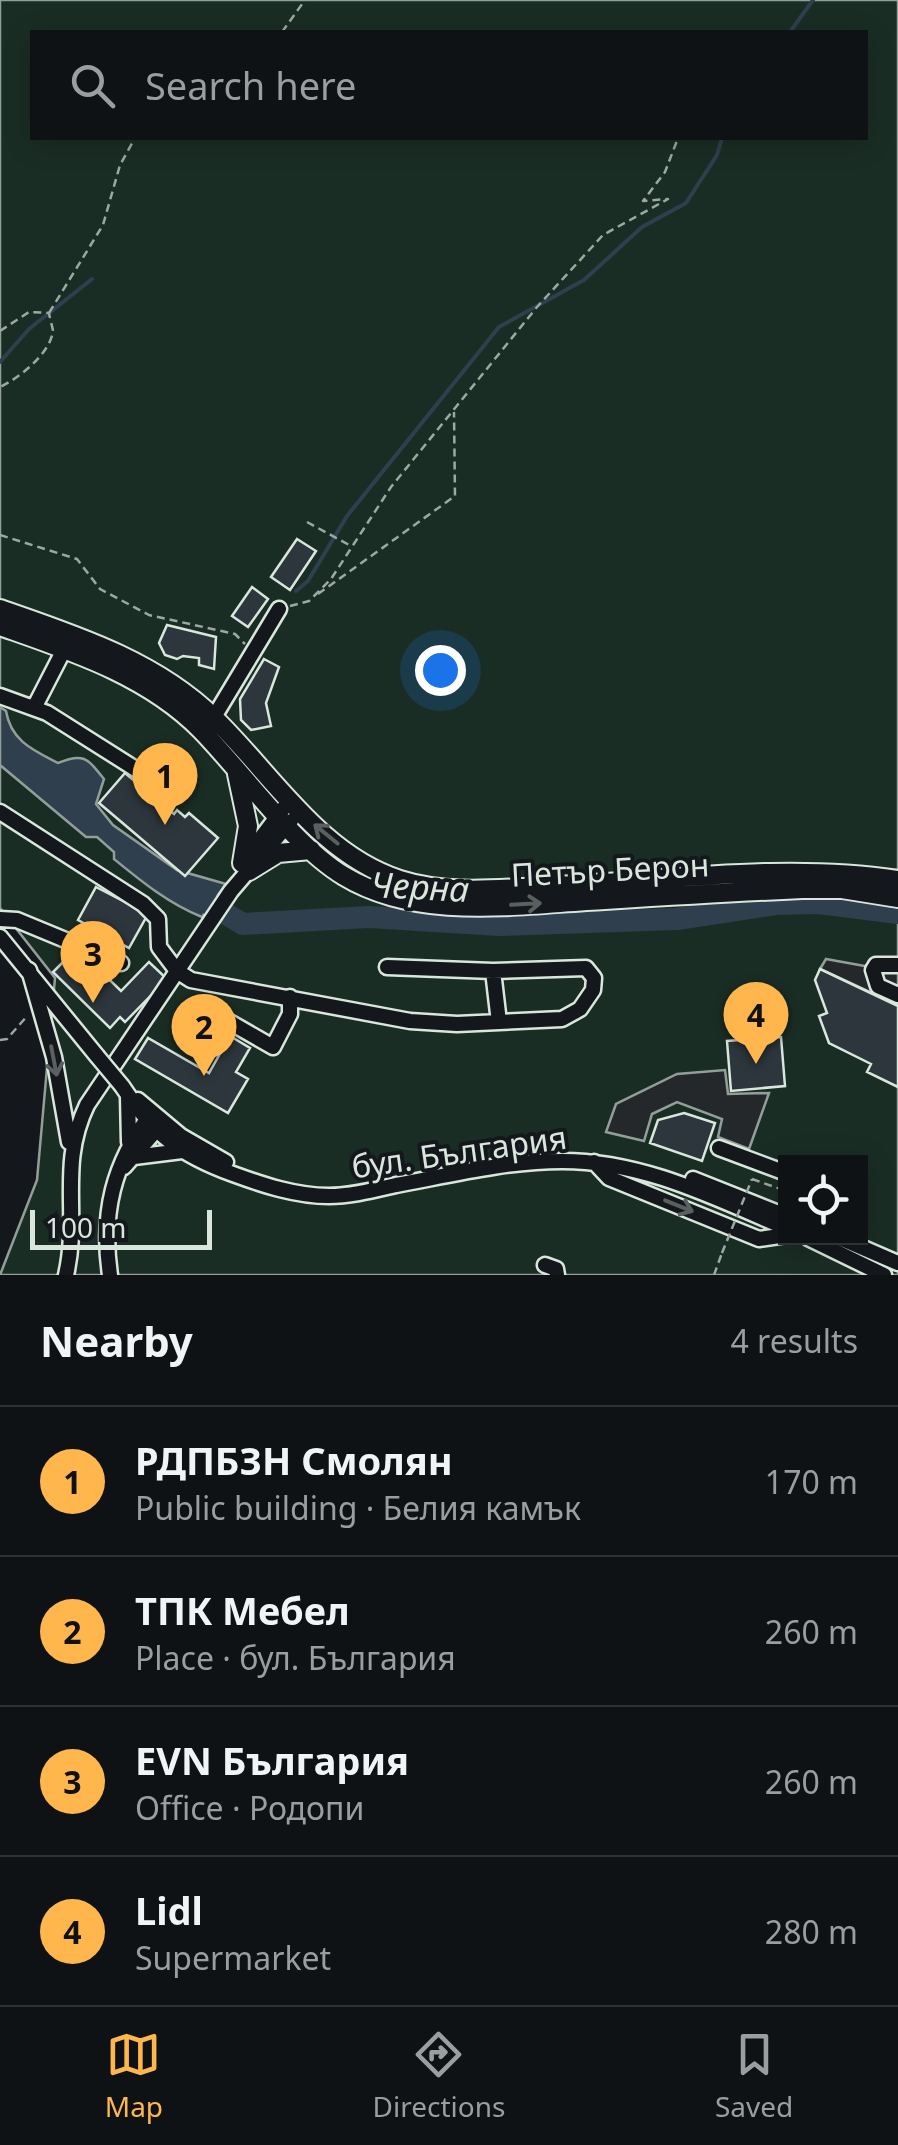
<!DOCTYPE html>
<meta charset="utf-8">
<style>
body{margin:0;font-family:"Noto Sans",sans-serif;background:#1d2022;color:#f1f3f6}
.controls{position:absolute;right:30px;bottom:30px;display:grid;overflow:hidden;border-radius:0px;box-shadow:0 5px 25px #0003}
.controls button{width:90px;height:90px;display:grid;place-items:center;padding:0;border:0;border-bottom:2px solid #2f3234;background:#0f1215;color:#f1f3f6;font:50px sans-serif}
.scale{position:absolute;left:30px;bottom:25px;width:182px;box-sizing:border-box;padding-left:10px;border:5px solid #d8e6dc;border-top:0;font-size:28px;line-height:35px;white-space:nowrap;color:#d8e6dc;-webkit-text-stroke:8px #14181c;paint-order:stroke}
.you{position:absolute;left:440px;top:670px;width:35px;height:35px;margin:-25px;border:8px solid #fff;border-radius:50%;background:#1a73e8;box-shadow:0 0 0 15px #1a73e833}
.badge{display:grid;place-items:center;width:65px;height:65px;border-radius:50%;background:#ffb74d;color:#111;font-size:32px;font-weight:700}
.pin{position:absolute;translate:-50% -82px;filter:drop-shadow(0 2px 5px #0008)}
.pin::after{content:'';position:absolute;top:52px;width:35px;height:30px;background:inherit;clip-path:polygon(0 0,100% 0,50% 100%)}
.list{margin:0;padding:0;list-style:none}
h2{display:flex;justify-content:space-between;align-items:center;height:130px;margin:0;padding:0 40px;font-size:42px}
h2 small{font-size:32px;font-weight:400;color:#9b9ea0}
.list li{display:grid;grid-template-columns:65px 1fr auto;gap:30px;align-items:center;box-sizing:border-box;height:150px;padding:0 40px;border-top:2px solid #2f3234}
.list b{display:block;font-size:38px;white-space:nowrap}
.list p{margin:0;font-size:32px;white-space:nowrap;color:#9b9ea0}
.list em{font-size:32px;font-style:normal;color:#9b9ea0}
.icon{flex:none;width:55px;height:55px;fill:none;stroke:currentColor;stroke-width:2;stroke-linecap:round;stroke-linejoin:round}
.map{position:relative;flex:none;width:898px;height:1275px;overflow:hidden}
.search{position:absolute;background:#0f1215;box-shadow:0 5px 25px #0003;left:30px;right:30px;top:30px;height:110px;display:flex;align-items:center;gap:25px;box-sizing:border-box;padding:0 35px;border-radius:0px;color:#9b9ea0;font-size:38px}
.sheet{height:730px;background:#0f1215}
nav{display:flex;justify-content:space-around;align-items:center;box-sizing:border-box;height:140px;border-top:2px solid #2f3234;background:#0f1215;font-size:28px;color:#9b9ea0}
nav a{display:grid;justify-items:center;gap:5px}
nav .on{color:#ffb74d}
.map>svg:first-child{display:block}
.green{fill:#1a2d24;stroke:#939e99;stroke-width:2.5;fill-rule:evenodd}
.parking{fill:#24282b;stroke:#939e99;stroke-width:2.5}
.water{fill:#2f3f4d;stroke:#939e99;stroke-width:2.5}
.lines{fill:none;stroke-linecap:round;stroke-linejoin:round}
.stream{stroke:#2f3f4d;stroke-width:4}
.river{stroke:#2f3f4d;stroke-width:22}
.building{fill:#2c363c;stroke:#d8e6dc;stroke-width:2.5}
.minor-casing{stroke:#d8e6dc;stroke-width:19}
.major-casing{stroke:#d8e6dc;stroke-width:22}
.path{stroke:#9da8a2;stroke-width:2.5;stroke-dasharray:8 5;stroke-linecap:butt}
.minor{stroke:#14181c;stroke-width:14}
.major{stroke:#14181c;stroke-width:18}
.minor-bridge-casing{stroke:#d8e6dc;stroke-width:19;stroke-linecap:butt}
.path-bridge{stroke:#9da8a2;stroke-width:2.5;stroke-dasharray:8 5;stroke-linecap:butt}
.minor-bridge{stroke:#14181c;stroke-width:14}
.oneway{stroke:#59605f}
.labels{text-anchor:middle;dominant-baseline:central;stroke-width:8;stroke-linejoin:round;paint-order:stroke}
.street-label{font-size:32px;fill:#d8e6dc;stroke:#14181c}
.water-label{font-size:35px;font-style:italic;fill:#d8e6dc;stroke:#14181c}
</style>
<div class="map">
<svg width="898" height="1275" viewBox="0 0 898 1275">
<rect width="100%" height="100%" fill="#14181c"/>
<!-- green -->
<path class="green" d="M0,0H898V1275H0L37,1180L55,978L0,908ZM32,32H866V138H32ZM786,1162H860V1238H786Z"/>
<!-- parking -->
<path class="parking" d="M826,959L898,972V1005L820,969Z
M725,1070L728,1094L769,1093L749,1149L718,1137L722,1119L677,1102L652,1114L644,1141L606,1132L616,1104L677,1074Z"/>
<!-- water -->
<path class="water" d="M0,707L6,711C11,741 33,750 58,763C84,752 88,759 104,779L96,804L113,825L177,870L226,884L202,917C169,904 141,881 114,859V852L97,837H86L0,765Z"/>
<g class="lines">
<!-- stream -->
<path class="stream" d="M790,32L813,0
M0,362L29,329L92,279
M296,591L308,581L347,516L499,327L584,280L642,227L686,203L717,155L722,138"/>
<!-- river -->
<path class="river" d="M184,889L243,924L369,917L500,925L677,919L776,904L819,903L898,913"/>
</g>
<!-- building -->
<path class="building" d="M297,539L316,551L290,590L271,577Z
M252,587L268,599L248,627L232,616Z
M167,625L216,637L214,669L199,665V658L183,656L177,659L165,655L159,643Z
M264,659L279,667L266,703L271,726L251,730L241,720L240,699Z
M125,773L174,814L177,810L185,817L189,813L218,838L185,876L99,803Z
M96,887L148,914L129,948L78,920Z
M77,948L121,991L149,962L167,979L125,1022L120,1017L110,1028L53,972Z
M820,969L898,1006V1087L867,1072L871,1064L829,1043L819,1016L827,1013L815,980Z
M230,1036L250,1048L236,1072L248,1079L228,1113L135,1059L148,1038L209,1073Z
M781,1037L785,1086L731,1091L727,1041Z
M684,1113L715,1123L702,1161L650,1143L658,1120Z"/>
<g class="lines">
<defs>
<path id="minor" d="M0,696L47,713L172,792
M35,706L69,640
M214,717L279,609
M0,812L143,904L158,919L159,947L177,971L191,980L410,1021L457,1024L562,1019L580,1009L593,990L594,978L586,968L493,971L387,967
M242,863L289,801
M0,919L17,920L121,963
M0,937L97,1056
M898,965H876L873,970L878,986L898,995
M29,970L54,1057L69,1142
M493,971L499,1022
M205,1037L219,1016L273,1047L290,1014V997
M122,1086C154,1134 178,1154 233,1174C263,1185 296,1196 329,1196C351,1196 374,1190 396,1185C450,1175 506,1161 562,1161C643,1161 713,1197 786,1228
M128,1096L129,1142
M138,1100L181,1136L226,1162
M719,1148L786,1173
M134,1157L182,1151
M594,1162L609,1178L759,1239L786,1235
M124,1167L159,1127
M693,1179L786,1216
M808,1238L884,1275
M840,1238L898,1263
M545,1265L556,1269L557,1275
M66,1275C80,1215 58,1165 87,1105L231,891L291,821
M110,1275C101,1214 113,1163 151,1114"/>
<path id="major" d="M0,609C75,635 156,661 214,718C272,774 319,854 400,880C450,896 507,888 558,886C669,880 789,863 898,880
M0,626C71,651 147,675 201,730C243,773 294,846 344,876C420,922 520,904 605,900C670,896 736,892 802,889H842L898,898
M237,774L248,826L242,863
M249,871L278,853L311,850"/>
</defs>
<!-- minor casing -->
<use href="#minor" class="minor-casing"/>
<!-- major casing -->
<use href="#major" class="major-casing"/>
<!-- path -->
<path class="path" d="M282,32L305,0
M49,313L103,225L120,165L135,138
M0,331L29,312L49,313C49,315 53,329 53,331C50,354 19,378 0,387
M307,522L351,546
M0,535L77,559L100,589L149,615L235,634L245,644
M318,594L455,496L454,412
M290,606L309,601L331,579L391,487L537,307L603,235L668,199L643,201L665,172L678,138
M0,1040L7,1039L28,1015
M752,1179L786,1191
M714,1275L722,1253"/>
<!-- minor -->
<use href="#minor" class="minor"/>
<!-- major -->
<use href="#major" class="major"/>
<defs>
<path id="minor-bridge" d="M97,1056L122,1086"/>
</defs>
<!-- minor-bridge casing -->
<use href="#minor-bridge" class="minor-bridge-casing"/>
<!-- path-bridge -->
<path class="path-bridge" d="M722,1253L752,1179"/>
<!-- minor-bridge -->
<use href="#minor-bridge" class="minor-bridge"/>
</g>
<!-- one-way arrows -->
<defs><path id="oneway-shaft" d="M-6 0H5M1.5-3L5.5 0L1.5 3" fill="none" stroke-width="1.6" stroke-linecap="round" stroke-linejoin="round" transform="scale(2.5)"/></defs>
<g class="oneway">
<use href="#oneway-shaft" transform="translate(326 834) rotate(-141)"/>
<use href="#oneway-shaft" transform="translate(526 904) rotate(-3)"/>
<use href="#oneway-shaft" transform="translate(54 1061) rotate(79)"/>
<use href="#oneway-shaft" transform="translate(679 1206) rotate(22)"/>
</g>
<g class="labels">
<!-- street labels -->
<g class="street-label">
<text transform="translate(610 869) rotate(-3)">Петър Берон</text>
<text transform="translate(459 1151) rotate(-8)">бул. България</text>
</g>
<!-- water labels -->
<g class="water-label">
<text transform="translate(420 886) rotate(3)">Черна</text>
</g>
</g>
</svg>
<div class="controls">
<button><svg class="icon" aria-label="locate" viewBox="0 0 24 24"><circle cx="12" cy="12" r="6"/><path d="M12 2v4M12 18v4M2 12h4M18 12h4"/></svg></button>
</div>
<div class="scale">100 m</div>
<div class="you"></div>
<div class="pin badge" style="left:165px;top:825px">1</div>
<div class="pin badge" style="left:204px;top:1076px">2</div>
<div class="pin badge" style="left:93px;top:1003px">3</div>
<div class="pin badge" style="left:756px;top:1064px">4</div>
<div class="search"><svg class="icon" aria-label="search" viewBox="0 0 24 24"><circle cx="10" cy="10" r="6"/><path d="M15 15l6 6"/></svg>Search here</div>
</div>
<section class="sheet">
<h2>Nearby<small>4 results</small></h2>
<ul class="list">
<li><span class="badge">1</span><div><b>РДПБЗН Смолян</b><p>Public building · Белия камък</p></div><em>170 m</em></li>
<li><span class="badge">2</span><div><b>ТПК Мебел</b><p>Place · бул. България</p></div><em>260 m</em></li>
<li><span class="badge">3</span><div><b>EVN България</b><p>Office · Родопи</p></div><em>260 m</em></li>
<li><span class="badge">4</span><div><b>Lidl</b><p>Supermarket</p></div><em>280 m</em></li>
</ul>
</section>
<nav>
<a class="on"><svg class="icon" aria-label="map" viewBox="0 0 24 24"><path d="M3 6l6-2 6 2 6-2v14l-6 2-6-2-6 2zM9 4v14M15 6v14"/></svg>Map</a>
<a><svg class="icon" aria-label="directions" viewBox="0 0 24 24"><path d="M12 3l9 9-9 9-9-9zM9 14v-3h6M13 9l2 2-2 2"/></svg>Directions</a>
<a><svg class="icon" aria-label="saved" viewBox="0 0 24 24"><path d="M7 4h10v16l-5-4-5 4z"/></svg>Saved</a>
</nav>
